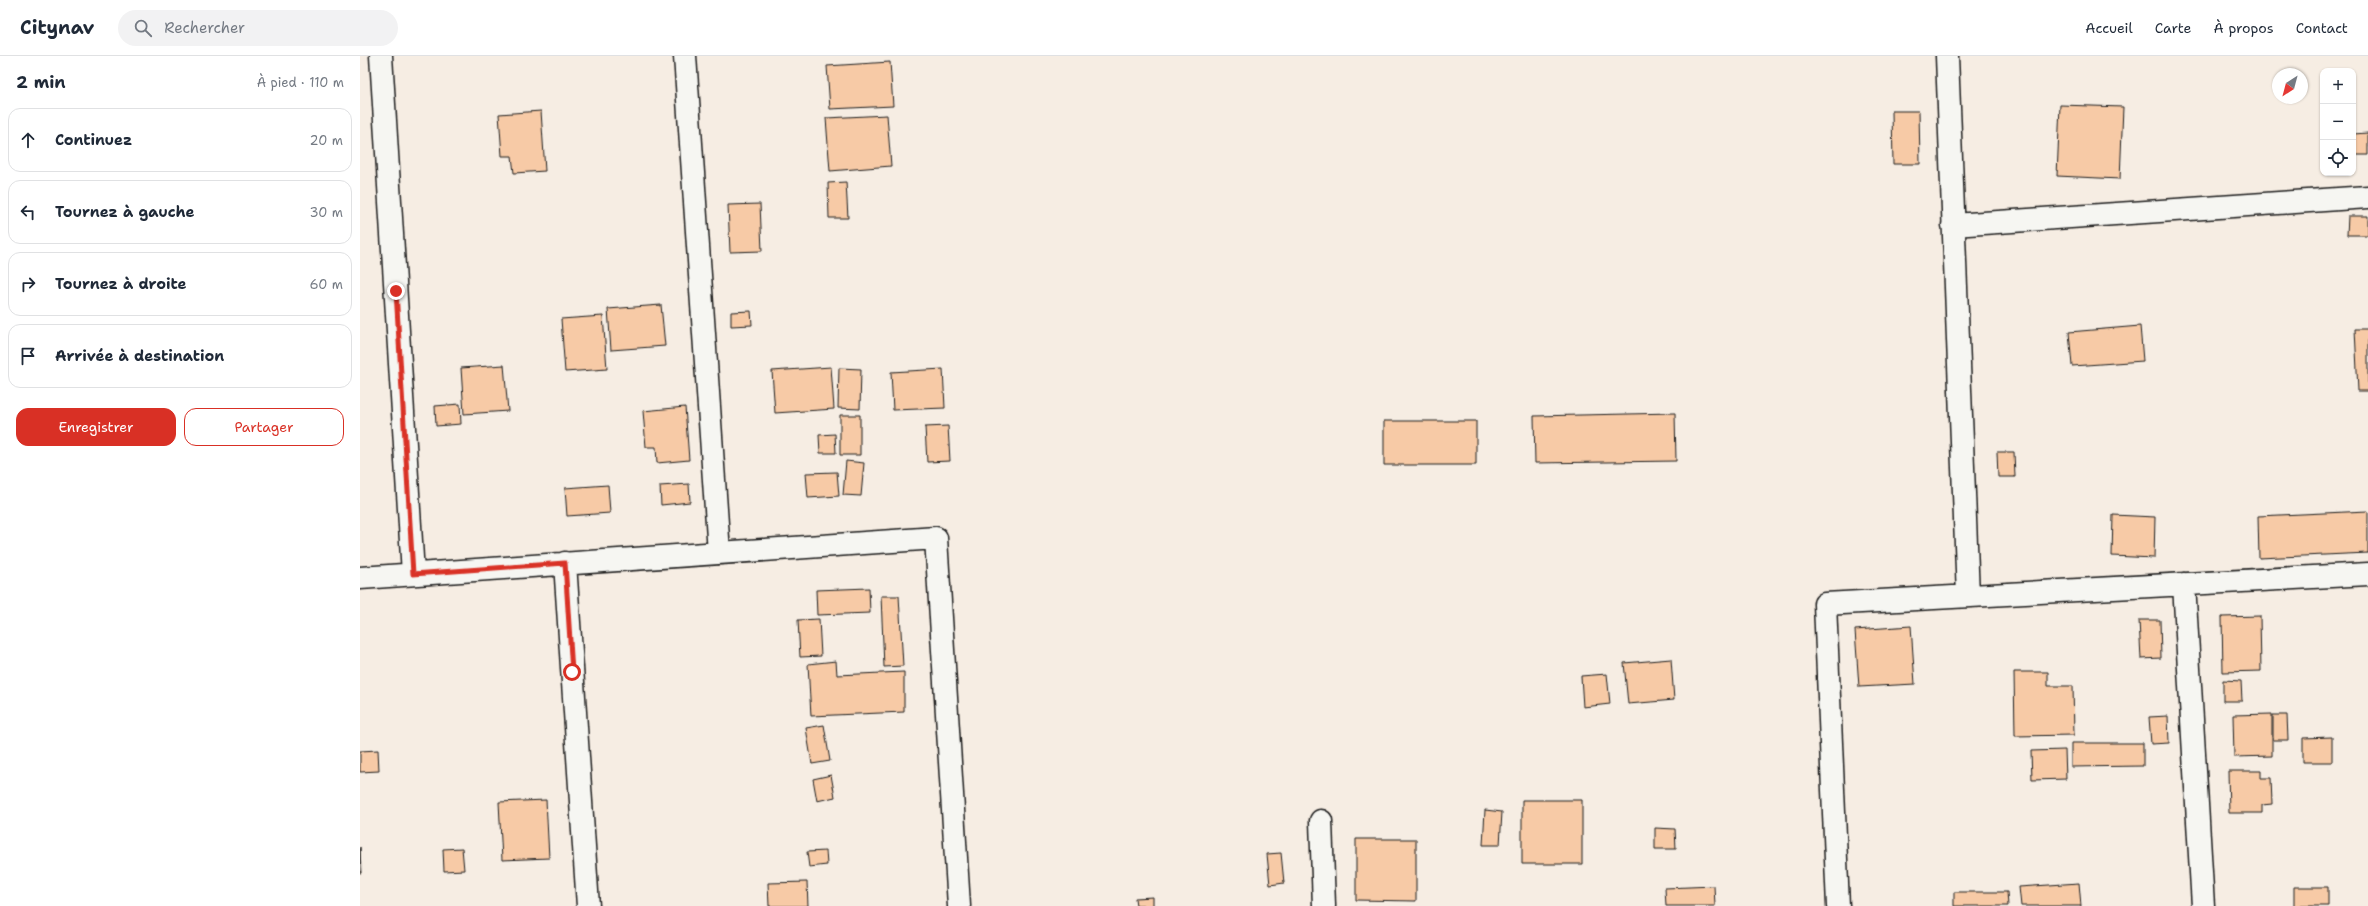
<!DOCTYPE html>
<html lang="fr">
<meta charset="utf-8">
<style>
body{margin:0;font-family:"Shantell Sans",sans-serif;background:#f2f2f3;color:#1f2937}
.controls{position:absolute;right:12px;top:12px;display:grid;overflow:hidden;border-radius:8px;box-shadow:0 1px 3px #0004}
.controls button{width:36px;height:36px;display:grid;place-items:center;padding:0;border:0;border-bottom:1px solid #e0e1e3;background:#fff;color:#1f2937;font:20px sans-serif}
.compass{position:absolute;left:1912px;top:12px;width:36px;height:36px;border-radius:50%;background:#fff;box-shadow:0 1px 3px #0004;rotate:216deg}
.stop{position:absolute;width:12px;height:12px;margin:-9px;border:3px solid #d93025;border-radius:50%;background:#fff}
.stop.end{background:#d93025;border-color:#fff;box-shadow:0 1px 4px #0008}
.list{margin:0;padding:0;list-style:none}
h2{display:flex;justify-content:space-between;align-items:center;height:52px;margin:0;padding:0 16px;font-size:17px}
h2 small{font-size:13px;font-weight:400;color:#747a83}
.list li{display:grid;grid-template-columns:26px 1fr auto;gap:12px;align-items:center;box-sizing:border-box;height:64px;margin:0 8px 8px;padding:0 8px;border:1px solid #e0e1e3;border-radius:12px}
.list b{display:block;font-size:15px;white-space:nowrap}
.list em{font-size:13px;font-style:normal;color:#747a83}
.actions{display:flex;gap:8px;padding:12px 16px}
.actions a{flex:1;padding:9px 0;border:1px solid #d93025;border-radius:12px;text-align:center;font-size:14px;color:#d93025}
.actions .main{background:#d93025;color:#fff}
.icon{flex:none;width:22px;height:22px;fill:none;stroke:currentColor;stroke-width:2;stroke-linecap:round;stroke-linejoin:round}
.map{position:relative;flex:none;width:2008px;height:850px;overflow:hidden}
header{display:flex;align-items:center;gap:24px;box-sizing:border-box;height:56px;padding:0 20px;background:#fff;border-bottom:1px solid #e0e1e3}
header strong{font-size:19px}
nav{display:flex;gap:22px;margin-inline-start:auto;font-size:14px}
.search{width:280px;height:36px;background:#f2f2f3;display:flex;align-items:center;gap:10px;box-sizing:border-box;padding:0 14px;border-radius:22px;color:#747a83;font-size:15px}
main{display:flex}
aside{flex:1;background:#fff}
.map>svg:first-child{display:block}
.building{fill:#f7caa6;stroke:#1c1c1c}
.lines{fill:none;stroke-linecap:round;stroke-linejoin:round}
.street-casing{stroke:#1c1c1c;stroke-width:25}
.street{stroke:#f6f6f2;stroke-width:22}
.route{stroke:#d93025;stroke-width:5}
</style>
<header>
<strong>Citynav</strong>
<div class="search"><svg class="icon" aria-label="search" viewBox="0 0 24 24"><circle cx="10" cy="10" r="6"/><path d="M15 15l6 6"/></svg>Rechercher</div>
<nav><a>Accueil</a><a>Carte</a><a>À propos</a><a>Contact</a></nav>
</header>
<main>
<aside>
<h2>2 min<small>À pied · 110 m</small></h2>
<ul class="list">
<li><svg class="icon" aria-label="ahead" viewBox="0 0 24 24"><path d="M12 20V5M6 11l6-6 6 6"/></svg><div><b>Continuez</b></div><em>20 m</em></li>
<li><svg class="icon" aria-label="left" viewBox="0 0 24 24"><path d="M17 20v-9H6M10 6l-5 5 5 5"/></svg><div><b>Tournez à gauche</b></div><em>30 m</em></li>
<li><svg class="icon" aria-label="right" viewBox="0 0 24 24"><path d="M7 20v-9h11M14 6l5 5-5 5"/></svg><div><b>Tournez à droite</b></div><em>60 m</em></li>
<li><svg class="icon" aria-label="arrive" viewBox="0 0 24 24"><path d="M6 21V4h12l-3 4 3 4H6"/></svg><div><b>Arrivée à destination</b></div></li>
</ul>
<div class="actions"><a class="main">Enregistrer</a><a>Partager</a></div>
</aside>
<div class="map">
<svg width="2008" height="850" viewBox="0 0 2008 850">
<rect width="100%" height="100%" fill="#f6ede3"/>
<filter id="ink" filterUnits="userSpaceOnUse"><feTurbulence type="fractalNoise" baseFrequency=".025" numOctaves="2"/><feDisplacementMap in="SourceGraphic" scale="8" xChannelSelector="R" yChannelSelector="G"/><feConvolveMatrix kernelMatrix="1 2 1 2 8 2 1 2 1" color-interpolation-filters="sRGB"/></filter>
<g filter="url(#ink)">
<!-- building -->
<path class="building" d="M530,6L533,50L470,53L467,10Z
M1700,49L1763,51L1760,123L1697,120Z
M181,55L185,115L154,117L152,100H142L139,58Z
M1532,55H1559L1560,108H1533Z
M527,59L531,110L470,115L466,62Z
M2008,77V99H1993V78Z
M486,126L488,162H469L468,127Z
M400,148L402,195L370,196L368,149Z
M1988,160H2008V179H1987Z
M301,249L305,290L251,294L248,253Z
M391,255L392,269L371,270V256Z
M243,260L247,313L205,316L201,263Z
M1780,270L1783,305L1712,310L1709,276Z
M1995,273H2008V335H1998Z
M144,309L148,355L104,358L101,312Z
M471,311L474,353L415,357L412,315Z
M479,312L501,313L500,353L478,352Z
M583,313L585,352L533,354L531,316Z
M100,348L101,368L76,370L75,350Z
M325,351L329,404L297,407L296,391H286L283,355Z
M1315,357L1316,405L1175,407L1174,360Z
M480,359H500V399H480Z
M1024,365H1116V409H1024Z
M588,370L590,405L567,406L565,371Z
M475,378L476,397H460L459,379Z
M1637,396H1654L1655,421H1638Z
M486,405L504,407L501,440L483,439Z
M477,416L479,440L448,442L446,417Z
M329,428L330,446L301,449L300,430Z
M248,429L250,457L207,460L205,432Z
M2008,455V497L1899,502L1898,460Z
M1753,459L1795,461L1794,502L1752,500Z
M509,532L510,557L457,559L456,534Z
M521,540H539L543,610L524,611Z
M1900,560L1901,615L1863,616L1862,561Z
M459,563L461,600L440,601L438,564Z
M1779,564H1800L1801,602L1781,603Z
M1551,570L1555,628L1499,631L1495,574Z
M1311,603L1314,644L1268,648L1264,607Z
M476,605L477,619L544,616V656L451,660L448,608Z
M1654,616H1688V630H1713L1714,679L1655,680Z
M1247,618L1250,648L1223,651L1221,620Z
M1863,624L1881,625L1882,645H1863Z
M1912,658V700L1874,701L1873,659Z
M1913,659H1927L1928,684H1913Z
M1808,660L1809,687L1791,688L1789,661Z
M464,669L470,705L452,708L446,672Z
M1972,681V706H1943V682Z
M1711,687H1783V710L1711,711Z
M18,694L19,715L0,716V695Z
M1705,694L1706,723L1672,724L1671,695Z
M1868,715H1901V722H1911L1912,748L1902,749V757H1869Z
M471,719L475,741L457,745L453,723Z
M186,744L189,802L142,804L139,746Z
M1162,744H1222V808H1162Z
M1125,754L1142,756L1140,789H1123Z
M1295,772L1315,773L1316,793H1295Z
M996,783H1056V845L996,844Z
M0,791L1,817H0Z
M102,792L104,814L84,815L83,793Z
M466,795L467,809L449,811L447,796Z
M921,797L924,827L910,829L907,798Z
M447,826L448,850H409L408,827Z
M1719,827L1721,850H1661L1659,831Z
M1354,830L1355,850H1306L1305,832Z
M1934,831H1968V850H1934Z
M1594,836H1647L1648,850H1594Z
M793,841V850H776L775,842Z"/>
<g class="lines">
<defs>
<path id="street" d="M21,0L53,518
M325,0L359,497
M1587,0L1608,540
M1593,169L2008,141
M205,507L228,850
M0,522L576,482L599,850
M1824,528L1843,850
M961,765L964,850
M1478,850L1465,548L2008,518"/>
</defs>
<!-- street casing -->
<use href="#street" class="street-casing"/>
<!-- street -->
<use href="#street" class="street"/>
</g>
</g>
<g class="lines" filter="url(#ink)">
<!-- route -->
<path class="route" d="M36,235L53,518L205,507L212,616"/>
</g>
</svg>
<div class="controls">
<button>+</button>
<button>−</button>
<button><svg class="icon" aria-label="locate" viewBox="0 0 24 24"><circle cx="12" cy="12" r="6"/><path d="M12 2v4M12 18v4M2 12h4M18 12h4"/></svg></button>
</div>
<svg class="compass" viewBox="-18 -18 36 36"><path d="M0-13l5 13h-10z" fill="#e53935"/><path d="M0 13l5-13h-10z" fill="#747a83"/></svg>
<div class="stop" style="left:212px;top:616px"></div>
<div class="stop end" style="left:36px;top:235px"></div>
</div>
</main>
